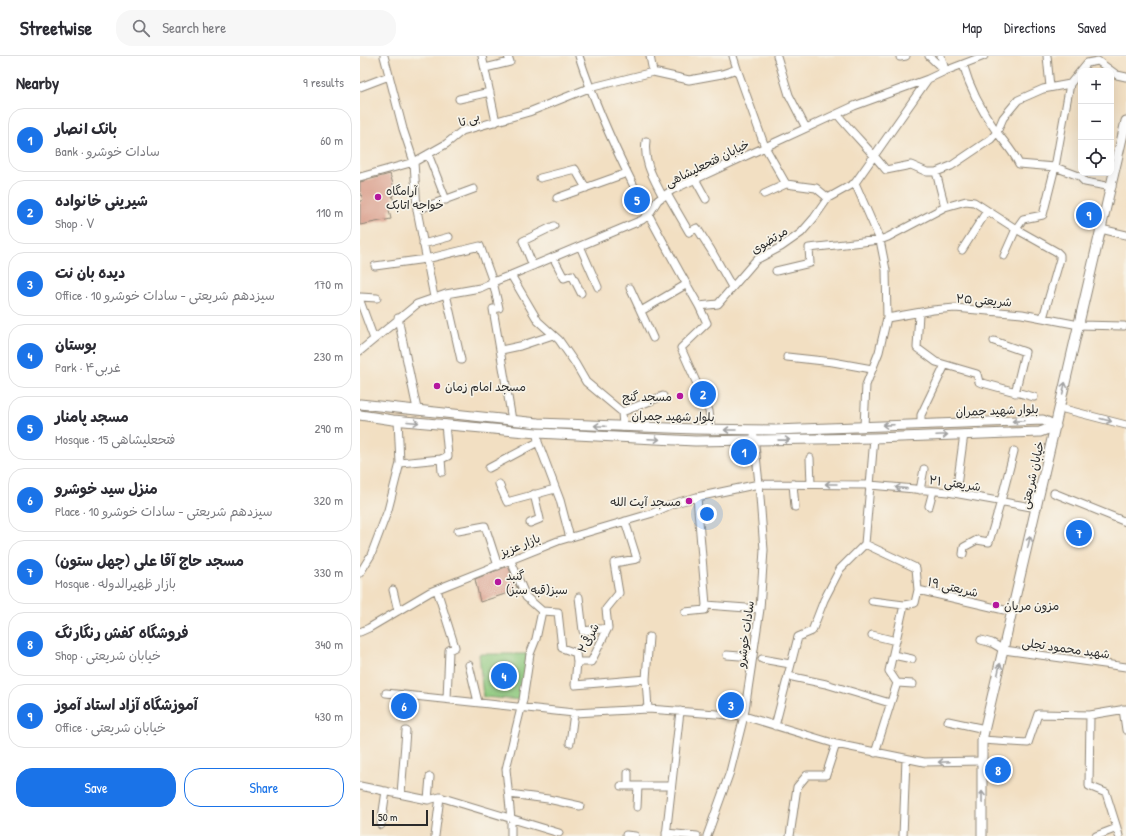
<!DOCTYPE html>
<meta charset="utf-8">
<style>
body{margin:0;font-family:"Patrick Hand","Playpen Sans Arabic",sans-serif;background:#f7f7f7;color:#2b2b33}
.controls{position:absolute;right:12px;top:12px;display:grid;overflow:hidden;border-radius:8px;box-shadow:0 4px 16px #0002}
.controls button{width:36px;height:36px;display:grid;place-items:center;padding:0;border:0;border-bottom:1px solid #e1e1e2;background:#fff;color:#2b2b33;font:20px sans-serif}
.scale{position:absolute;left:12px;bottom:10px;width:56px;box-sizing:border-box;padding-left:4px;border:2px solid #2b2b2b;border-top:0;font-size:11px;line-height:14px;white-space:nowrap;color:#2b2b2b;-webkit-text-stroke:3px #f7f3e8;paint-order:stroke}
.you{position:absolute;left:347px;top:458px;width:14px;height:14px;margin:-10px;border:3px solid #fff;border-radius:50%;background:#1a73e8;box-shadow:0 0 0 6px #1a73e833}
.badge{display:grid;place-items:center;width:26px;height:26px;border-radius:50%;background:#1a73e8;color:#fff;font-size:13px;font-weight:700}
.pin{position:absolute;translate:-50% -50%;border:2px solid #fff;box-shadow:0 1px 4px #0006}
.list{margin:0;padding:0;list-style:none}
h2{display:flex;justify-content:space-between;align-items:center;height:52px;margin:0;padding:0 16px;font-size:17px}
h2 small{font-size:13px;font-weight:400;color:#7c7c81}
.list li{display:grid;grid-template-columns:26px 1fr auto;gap:12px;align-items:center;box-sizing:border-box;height:64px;margin:0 8px 8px;padding:0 8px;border:1px solid #e1e1e2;border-radius:16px}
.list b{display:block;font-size:15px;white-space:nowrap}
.list p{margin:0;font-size:13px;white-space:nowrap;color:#7c7c81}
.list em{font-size:13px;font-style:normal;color:#7c7c81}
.actions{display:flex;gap:8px;padding:12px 16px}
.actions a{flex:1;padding:9px 0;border:1px solid #1a73e8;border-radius:16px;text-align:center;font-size:14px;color:#1a73e8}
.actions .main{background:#1a73e8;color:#fff}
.icon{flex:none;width:22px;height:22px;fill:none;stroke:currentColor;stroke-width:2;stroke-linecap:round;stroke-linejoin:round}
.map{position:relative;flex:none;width:766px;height:780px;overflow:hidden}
header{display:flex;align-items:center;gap:24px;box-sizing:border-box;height:56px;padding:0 20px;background:#fff;border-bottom:1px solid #e1e1e2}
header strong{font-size:19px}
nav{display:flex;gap:22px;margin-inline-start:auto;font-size:14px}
.search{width:280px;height:36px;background:#f7f7f7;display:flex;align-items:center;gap:10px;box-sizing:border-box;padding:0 14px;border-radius:16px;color:#7c7c81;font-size:15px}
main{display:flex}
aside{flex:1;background:#fff}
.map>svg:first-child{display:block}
.green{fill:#8cc87d;stroke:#5c7a54}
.building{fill:#d79683}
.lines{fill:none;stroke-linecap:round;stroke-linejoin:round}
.minor-casing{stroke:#8e8576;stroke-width:9}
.major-casing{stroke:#8e8576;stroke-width:11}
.minor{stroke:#fff;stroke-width:7}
.major{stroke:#fff;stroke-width:9}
.oneway{stroke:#a0a0a0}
.poi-dot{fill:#b5179e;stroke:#f7f3e8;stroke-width:1.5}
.labels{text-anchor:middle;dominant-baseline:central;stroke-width:3.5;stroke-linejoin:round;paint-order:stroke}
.street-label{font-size:12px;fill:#2b2b2b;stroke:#f7f3e8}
.poi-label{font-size:12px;fill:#2b2b2b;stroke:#f7f3e8;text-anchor:start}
</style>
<header>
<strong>Streetwise</strong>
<div class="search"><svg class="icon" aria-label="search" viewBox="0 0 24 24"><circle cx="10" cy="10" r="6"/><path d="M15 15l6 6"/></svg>Search here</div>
<nav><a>Map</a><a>Directions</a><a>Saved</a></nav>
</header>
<main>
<aside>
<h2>Nearby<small>9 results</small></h2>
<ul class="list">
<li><span class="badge">1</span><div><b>بانک انصار</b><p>Bank · سادات خوشرو</p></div><em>60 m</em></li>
<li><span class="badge">2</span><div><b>شیرینی خانواده</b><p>Shop · ۷</p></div><em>110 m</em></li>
<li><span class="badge">3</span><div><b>دیده بان نت</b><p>Office · سیزدهم شریعتی - سادات خوشرو 10</p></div><em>170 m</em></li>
<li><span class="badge">4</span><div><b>بوستان</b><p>Park · غربی۴</p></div><em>230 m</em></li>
<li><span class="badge">5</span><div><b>مسجد پامنار</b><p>Mosque · فتحعلیشاهی 15</p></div><em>290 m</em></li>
<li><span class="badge">6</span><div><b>منزل سید خوشرو</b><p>Place · سیزدهم شریعتی - سادات خوشرو 10</p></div><em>320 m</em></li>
<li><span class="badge">7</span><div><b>مسجد حاج آقا علی (چهل ستون)</b><p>Mosque · بازار ظهیرالدوله</p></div><em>330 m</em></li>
<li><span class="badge">8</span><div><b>فروشگاه کفش رنگارنگ</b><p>Shop · خیابان شریعتی</p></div><em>340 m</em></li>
<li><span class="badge">9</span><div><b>آموزشگاه آزاد استاد آموز</b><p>Office · خیابان شریعتی</p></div><em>430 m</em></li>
</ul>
<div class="actions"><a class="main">Save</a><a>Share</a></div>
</aside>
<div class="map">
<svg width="766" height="780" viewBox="0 0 766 780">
<rect width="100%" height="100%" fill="#f7f3e8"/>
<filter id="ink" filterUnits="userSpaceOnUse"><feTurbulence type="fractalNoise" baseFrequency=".025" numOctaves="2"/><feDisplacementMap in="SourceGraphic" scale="8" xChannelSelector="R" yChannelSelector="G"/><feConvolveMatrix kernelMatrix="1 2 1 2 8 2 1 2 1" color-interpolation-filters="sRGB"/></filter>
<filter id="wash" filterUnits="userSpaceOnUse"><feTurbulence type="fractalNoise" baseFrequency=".012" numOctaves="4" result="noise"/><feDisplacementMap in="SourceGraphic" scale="16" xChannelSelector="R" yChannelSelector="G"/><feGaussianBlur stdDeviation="0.9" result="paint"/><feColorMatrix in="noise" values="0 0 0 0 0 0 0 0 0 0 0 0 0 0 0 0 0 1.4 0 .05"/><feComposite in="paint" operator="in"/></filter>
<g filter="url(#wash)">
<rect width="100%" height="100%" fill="#f2dfc2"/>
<!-- green -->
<path class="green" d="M119,598H170L163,644L123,641Z"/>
<g id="blocks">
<!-- building -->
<path class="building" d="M30,118L36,138L32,139L35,149L31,150L32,153L29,154L31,163L0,169V145L3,144L0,135V126Z
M148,510L158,534L120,546L115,523Z"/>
</g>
</g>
<g filter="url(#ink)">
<use href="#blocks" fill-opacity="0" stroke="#8e8576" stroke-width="1"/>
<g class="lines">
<defs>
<path id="minor" d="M24,0L43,73L54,106L57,154L74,241
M122,0L136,66
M219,0C247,86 294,171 339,250L347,267L321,292L349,355L351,374
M290,0L293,16
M373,0L377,13L405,91L426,128L456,132L468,142L495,127L568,23
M417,0L429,39L446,72
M540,0V1L546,0
M569,0L585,15
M581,0L585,14
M687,0L690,31
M603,8C610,33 621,54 636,75C644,86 653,95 659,108L695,111L719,120L725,126L752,131
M125,12L150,6L148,0
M0,31L29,20
M99,43L130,36
M477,58C493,78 511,95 526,114L551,109L567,116H576L591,110L631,83L637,76L643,62L658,44L683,33L710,28
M286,85C283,106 294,123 303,141
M68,98L86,144
M0,121L54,106L86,88L102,75L169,56L229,32L293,16L329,24L362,18L377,13
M180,122L215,113L226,132
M335,123L346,143
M495,127L520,184L526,214L527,262L519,296L506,329L504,370
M307,138L329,176L337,172L351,194L372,231
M404,138L426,128
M197,142L267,117
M585,151L606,145L614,146L656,173L697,196L700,199V203L683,262
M57,154L114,133
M741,173L766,179
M63,188L89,181
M220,190L238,231
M602,194L627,155
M644,200L656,173L663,163L683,159L695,111L710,28L727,7L738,5L757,19L766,21
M193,201L204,222L212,219L221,237
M15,210L66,203L120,190L133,226L139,252L133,253L152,364
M173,210L163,185L194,170
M416,215L450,207L449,192L520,184L528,181L585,151L576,116
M151,219L178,265L199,284L215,307L226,326L262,356L263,371
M270,232L293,282
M86,238L101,304
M0,241L17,242
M0,245L14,283
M339,250L358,248L396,204L421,191L441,177L454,162L468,142
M281,255L327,228
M559,257L557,292L576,306L617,318L619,326L674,341
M38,262L57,353
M527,262L573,254L595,252L662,258L719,269L764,270
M634,285L665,296L655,337
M141,294L160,290L193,279
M0,295L57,248L86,238L120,232L133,226L151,219L282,164L289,158L298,144L312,134L494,50L568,23L585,15L624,0
M427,301L473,306L512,313
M700,352L766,369
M262,356L303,340
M561,368V359L585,309
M177,377L178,386L200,444L210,482
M450,402L451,428
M81,403L82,416
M40,407L81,403L88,400L85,368
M129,412L178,386
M139,428L147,446L195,433
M433,428L435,451
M560,434L564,413
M596,437L604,378
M694,437L766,466
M569,450L573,435
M265,465L277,503L254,507L259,537L246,553L248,572L231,606H217L215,629L286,623
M170,467L180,463L174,438
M98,475L125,470L138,510
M505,488L556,512L558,534L653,556
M505,488L514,382
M603,498L604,491L617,484L629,486L641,445L654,395
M0,517L11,499L28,454L40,407L38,364
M33,534L38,555
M77,534L95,591L89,594L87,643
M219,541L223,575L248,572
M512,545L544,549
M346,549L400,553
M182,555L198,556L202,592L216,597L217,606
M325,556L345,554L346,549L337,441
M0,576L9,572L70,536L198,485L293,457L315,447L337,441L399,428L510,429L588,436L677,452
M512,579L536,585
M621,584L632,587L644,594L766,611
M367,599L393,601
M533,599L552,603
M402,603L430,608
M109,609L118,646
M428,620L466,628L530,647
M537,627L553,628
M26,637L214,657L288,653L384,660L476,688L564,706L622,705
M288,653L286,623L289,581
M763,653L766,674
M730,659L729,730L746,737L757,772
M588,665L625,673
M415,670L438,581L452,575L464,544L480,513L505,488
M622,684L668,687L678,658L730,659L766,653
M210,687L214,657
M515,697L537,627L529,615L544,549L555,547L558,534
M0,730L68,744L80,741L199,777
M261,730H278
M268,730V717
M41,738L46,675
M149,738L188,743L220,750
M68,744L70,721
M277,751L278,730H311
M21,769L26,735
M306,777L337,780
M266,779L275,780
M75,780L80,741
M151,780V763L146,713L163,644L170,598L176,583L182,555L166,541L151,505
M306,780L320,655
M347,780L370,716L384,660L400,553L404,494L399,428L394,380
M430,780L437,731L447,719H466L476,688
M543,780L546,703
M736,780L757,772L759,780"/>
<path id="major" d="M0,348L178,367L335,373L415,374L683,364L696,370
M0,359L33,364L177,377L335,385L514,382L680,376L696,370
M622,780V684L766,65"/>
</defs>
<!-- minor casing -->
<use href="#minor" class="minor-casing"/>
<!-- major casing -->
<use href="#major" class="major-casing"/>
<!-- minor -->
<use href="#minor" class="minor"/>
<!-- major -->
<use href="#major" class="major"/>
</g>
<!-- one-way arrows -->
<defs><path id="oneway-shaft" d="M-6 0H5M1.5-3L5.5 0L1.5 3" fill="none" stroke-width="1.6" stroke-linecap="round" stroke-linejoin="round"/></defs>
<g class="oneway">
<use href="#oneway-shaft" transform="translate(704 332) rotate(-77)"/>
<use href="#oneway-shaft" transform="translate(746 364) rotate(15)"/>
<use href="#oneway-shaft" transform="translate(658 365) rotate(178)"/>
<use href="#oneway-shaft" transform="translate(53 366) rotate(5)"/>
<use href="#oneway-shaft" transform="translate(528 369) rotate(178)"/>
<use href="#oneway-shaft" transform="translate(240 370) rotate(-177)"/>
<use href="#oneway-shaft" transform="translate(370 374) rotate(180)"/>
<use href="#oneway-shaft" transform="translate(582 379) rotate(-3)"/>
<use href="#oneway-shaft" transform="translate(294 383) rotate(3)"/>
<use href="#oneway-shaft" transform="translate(424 384) rotate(-1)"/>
<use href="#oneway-shaft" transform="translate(471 428) rotate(-180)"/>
<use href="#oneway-shaft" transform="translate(541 432) rotate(-174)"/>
<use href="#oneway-shaft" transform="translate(669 486) rotate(-77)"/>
<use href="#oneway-shaft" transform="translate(639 613) rotate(-77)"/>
<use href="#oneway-shaft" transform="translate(584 706) rotate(178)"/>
<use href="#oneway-shaft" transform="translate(622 741) rotate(-90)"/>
</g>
</g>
<!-- markers -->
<g class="poi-dot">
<circle cx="18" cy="141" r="4"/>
<circle cx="77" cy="330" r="4"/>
<circle cx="320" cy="340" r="4"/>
<circle cx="329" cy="445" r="4"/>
<circle cx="138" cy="526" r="4"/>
<circle cx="636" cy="549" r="4"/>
</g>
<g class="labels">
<!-- street labels -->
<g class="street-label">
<text transform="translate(109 63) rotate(-19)">بی تا</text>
<text transform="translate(347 107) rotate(-26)">خیابان فتحعلیشاهی</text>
<text transform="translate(409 184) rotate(-32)">مرتضوی</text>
<text transform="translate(624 244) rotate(4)">شریعتی ۲۵</text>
<text transform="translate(637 354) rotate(-2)">بلوار شهید چمران</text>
<text transform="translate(313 360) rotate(1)">بلوار شهید چمران</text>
<text transform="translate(672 419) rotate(-77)">خیابان شریعتی</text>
<text transform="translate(595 427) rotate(8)">شریعتی ۲۱</text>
<text transform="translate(160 489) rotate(-22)">بازار عزیز</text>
<text transform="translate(593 531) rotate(13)">شریعتی ۱۹</text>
<text transform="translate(385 578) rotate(-82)">سادات خوشرو</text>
<text transform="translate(228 582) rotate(-62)">شرقی۲</text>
<text transform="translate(706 592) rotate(8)">شهید محمود تجلی</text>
</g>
<!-- poi labels -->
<g class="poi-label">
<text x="26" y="134">آرامگاه<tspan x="26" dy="14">خواجه اتابک</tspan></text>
<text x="85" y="330">مسجد امام زمان</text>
<text x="312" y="340" text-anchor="end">مسجد گنج</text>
<text x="321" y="445" text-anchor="end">مسجد آیت الله</text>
<text x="146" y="519">گنبد<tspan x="146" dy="14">سبز(قبه سبز)</tspan></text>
<text x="644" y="549">مزون مریان</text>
</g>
</g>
</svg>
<div class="controls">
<button>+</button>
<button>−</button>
<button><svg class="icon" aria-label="locate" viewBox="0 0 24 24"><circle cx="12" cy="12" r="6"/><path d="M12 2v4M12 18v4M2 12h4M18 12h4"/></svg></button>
</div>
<div class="scale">50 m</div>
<div class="you"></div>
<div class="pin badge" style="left:384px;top:396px">1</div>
<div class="pin badge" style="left:343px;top:338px">2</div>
<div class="pin badge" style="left:371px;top:649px">3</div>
<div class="pin badge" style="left:144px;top:620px">4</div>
<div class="pin badge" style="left:277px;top:144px">5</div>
<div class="pin badge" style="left:44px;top:650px">6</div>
<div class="pin badge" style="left:719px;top:477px">7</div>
<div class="pin badge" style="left:638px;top:714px">8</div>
<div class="pin badge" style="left:729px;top:159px">9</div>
</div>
</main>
